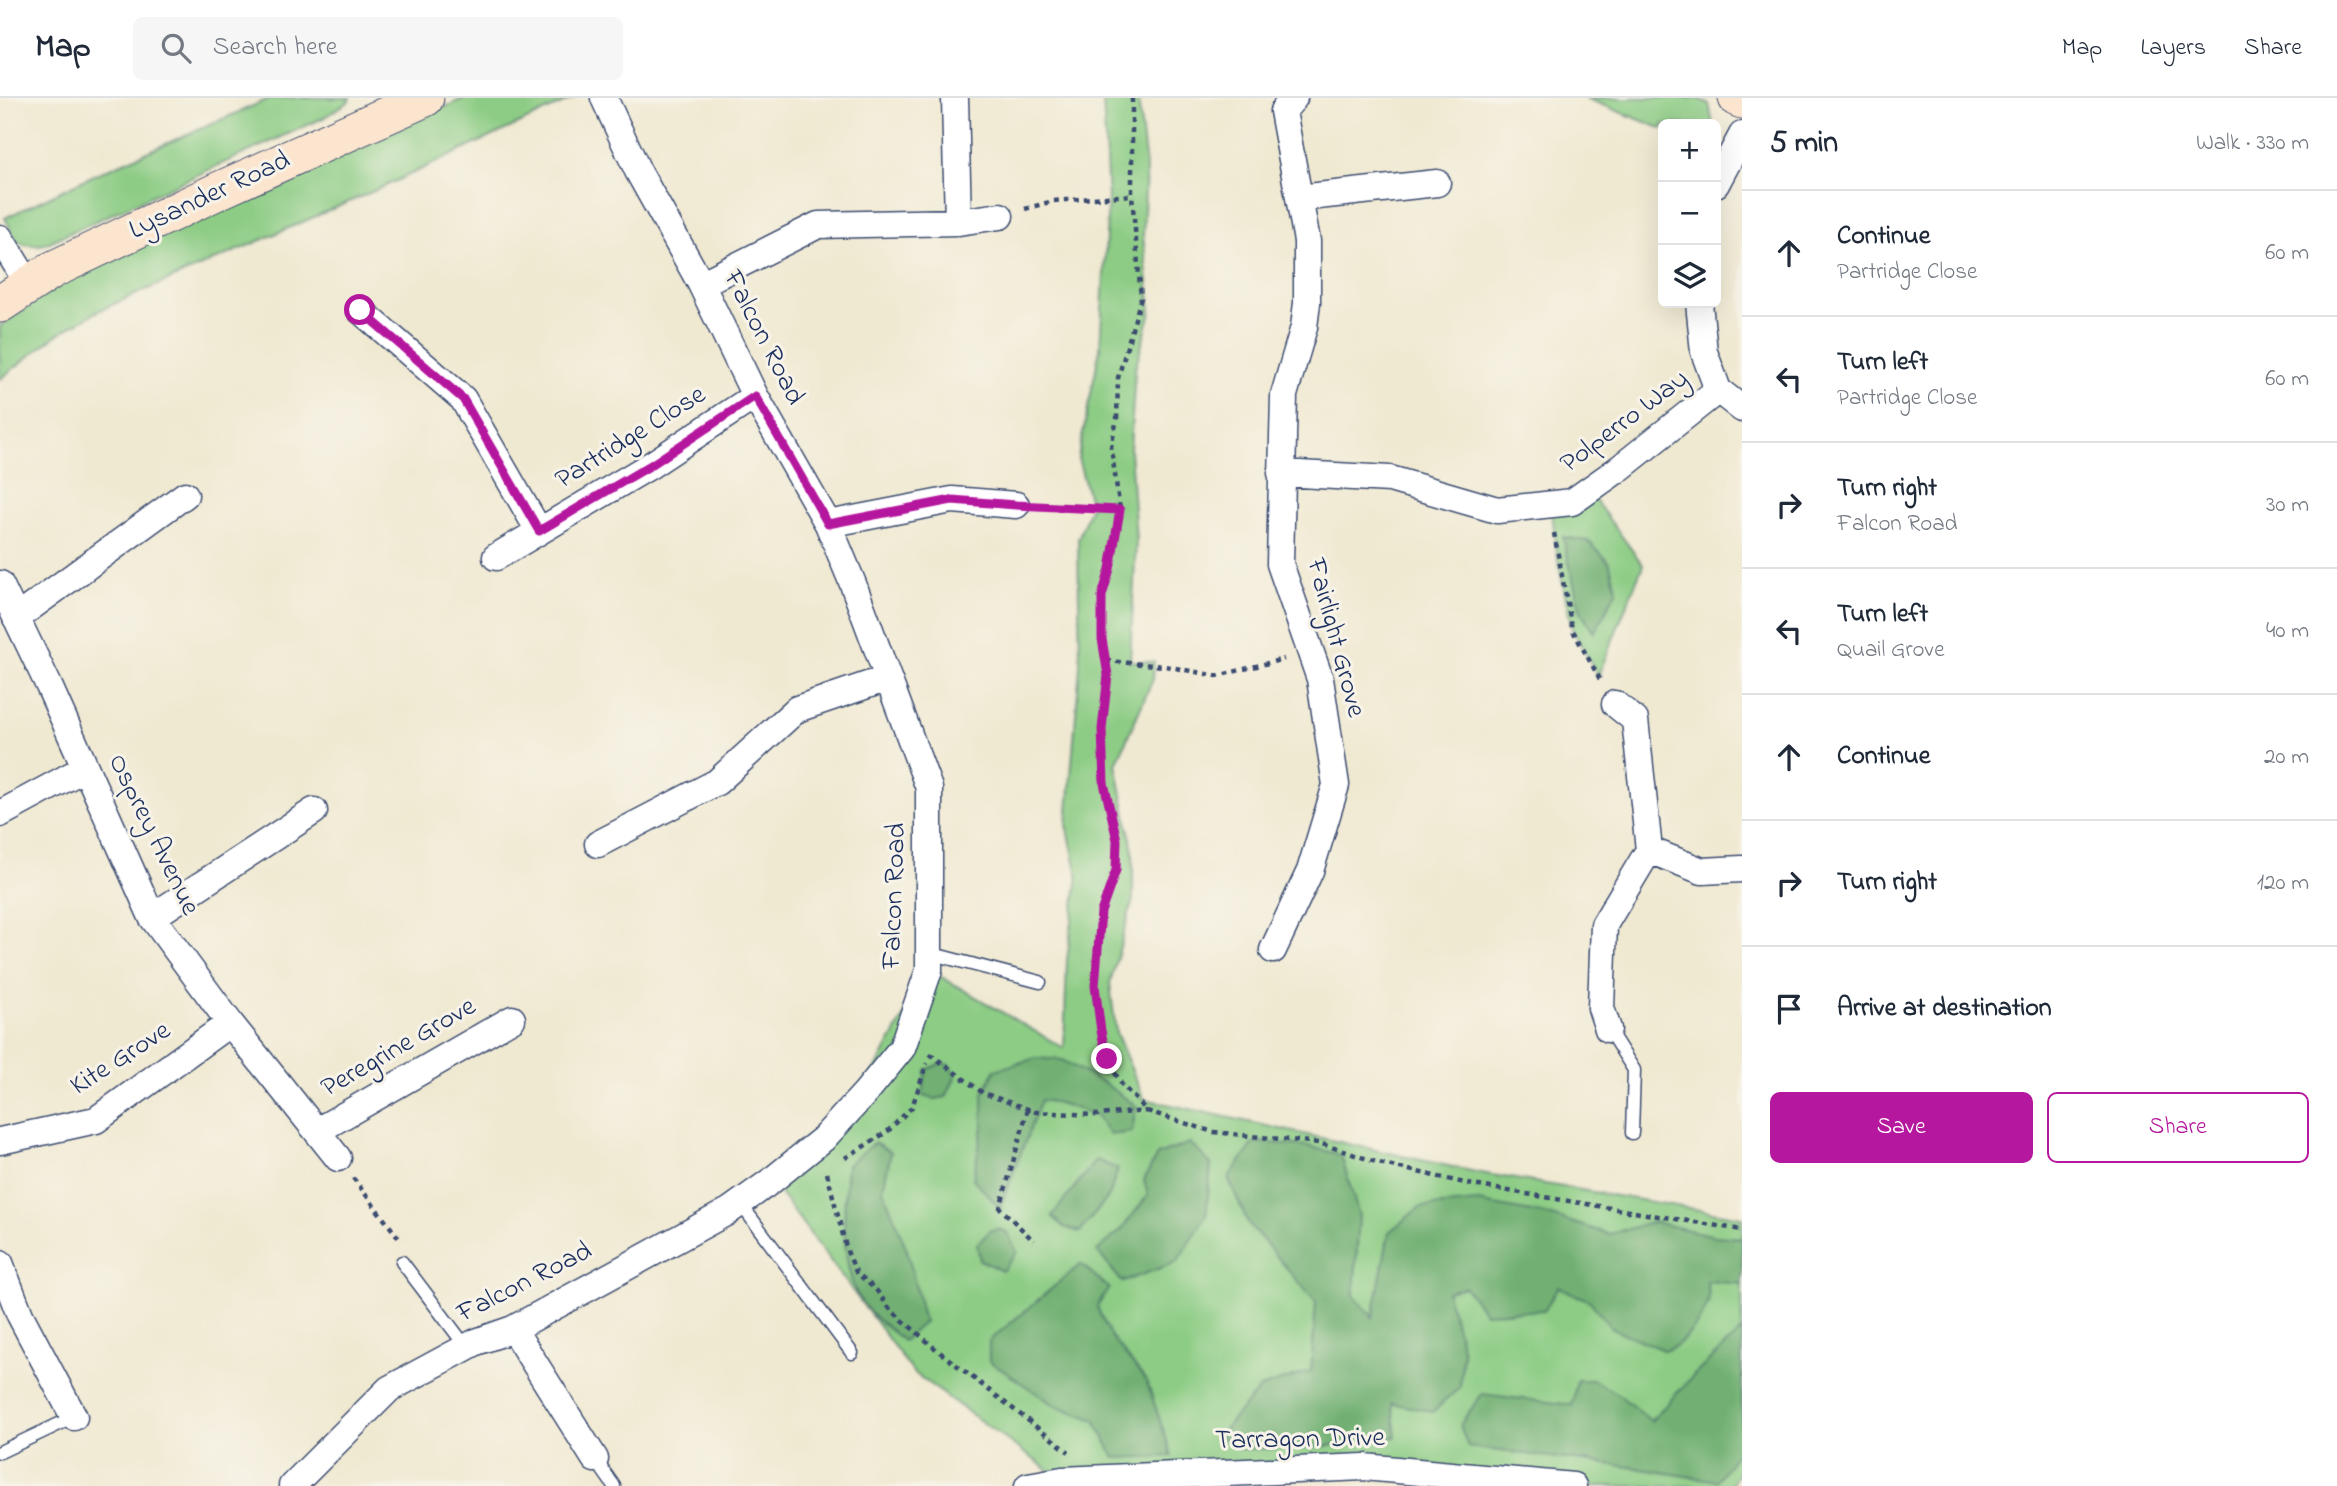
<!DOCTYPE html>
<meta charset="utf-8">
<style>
body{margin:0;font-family:"Indie Flower",sans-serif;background:#f6f6f7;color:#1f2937}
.controls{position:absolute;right:21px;top:21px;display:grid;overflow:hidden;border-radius:10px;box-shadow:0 7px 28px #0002}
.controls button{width:63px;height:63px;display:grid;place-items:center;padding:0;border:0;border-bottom:2px solid #e0e1e3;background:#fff;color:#1f2937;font:35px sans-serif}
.stop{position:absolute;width:21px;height:21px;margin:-16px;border:5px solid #b5179e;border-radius:50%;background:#fff}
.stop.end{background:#b5179e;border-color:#fff;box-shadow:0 2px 7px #0008}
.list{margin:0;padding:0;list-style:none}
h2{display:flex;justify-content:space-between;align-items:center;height:91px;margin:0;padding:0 28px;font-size:30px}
h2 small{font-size:23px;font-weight:400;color:#747a83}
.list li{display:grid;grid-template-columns:46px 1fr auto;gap:21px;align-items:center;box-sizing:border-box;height:126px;padding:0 28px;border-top:2px solid #e0e1e3}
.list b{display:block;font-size:26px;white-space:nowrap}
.list p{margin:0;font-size:23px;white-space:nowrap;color:#747a83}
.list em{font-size:23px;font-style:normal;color:#747a83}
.actions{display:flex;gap:14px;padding:21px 28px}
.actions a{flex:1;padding:16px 0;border:2px solid #b5179e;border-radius:10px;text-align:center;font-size:24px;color:#b5179e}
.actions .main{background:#b5179e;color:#fff}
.icon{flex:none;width:38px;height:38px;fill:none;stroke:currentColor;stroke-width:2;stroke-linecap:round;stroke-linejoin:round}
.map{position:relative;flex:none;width:1742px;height:1388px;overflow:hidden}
header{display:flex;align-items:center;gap:42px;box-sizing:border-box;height:98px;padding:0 35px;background:#fff;border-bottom:2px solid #e0e1e3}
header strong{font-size:33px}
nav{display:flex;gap:38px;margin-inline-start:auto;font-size:24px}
.search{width:490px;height:63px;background:#f6f6f7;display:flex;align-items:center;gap:18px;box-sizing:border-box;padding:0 24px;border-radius:10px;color:#747a83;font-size:26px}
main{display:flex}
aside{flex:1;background:#fff}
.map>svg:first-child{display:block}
.green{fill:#8ccc84;stroke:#547e71;stroke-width:2}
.forest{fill:#71b072;stroke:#467068;stroke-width:2}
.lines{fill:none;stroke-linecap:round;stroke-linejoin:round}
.lane-casing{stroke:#3b4b6f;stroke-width:15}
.street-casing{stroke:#3b4b6f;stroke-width:29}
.secondary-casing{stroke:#3b4b6f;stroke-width:39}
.path{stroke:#3b4b6f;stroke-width:4.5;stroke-dasharray:5 5;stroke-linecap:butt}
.lane{stroke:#fff;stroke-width:12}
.street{stroke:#fff;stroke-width:26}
.secondary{stroke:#fce5cf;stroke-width:37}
.route{stroke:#b5179e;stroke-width:9}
.labels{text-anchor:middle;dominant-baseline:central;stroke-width:6;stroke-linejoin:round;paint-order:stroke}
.street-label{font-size:28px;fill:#1b2f5e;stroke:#f7f3e8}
</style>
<header>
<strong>Map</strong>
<div class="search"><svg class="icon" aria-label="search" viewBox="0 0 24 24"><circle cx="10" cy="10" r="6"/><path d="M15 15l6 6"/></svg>Search here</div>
<nav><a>Map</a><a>Layers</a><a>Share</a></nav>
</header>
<main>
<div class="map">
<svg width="1742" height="1388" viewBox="0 0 1742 1388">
<rect width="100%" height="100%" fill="#f7f3e8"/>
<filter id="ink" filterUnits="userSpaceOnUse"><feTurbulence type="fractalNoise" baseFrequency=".0143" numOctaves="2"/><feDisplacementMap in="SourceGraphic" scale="14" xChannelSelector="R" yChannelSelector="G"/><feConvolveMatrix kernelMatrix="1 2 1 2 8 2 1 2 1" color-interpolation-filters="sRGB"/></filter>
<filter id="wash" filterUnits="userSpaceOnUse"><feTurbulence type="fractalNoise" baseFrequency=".00686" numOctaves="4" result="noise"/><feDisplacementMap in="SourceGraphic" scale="28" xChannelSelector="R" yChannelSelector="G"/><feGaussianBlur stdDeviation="1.57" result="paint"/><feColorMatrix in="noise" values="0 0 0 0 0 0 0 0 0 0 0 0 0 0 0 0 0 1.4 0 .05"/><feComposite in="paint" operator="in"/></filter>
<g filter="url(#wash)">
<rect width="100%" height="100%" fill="#f0e9d1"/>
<!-- green -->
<path class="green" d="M271,0H350L348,4L323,20L45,146C17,150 17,143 5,120L92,78Z
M465,0H574L383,89L100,212L58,236L0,281V228L69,181L189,123Z
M1103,0H1138L1146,69L1143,138L1151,214L1135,271L1130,352L1136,443L1130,563L1154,564L1153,581L1116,666L1133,753V801L1110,885L1116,935L1144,1001L1480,1075L1742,1119V1370L1730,1388H1569L1292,1371L1062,1382L913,1274L771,1083L860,1000L929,872L1064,950L1067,862L1078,777L1067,727L1080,567L1078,441L1091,408L1078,360L1100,251L1108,101Z
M1585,0H1696L1709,6L1713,26H1663V31Z
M1588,393L1643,467L1598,578L1572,531L1558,463L1551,407Z"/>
<!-- forest -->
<path class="forest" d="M1563,439L1588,443L1609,464L1617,492L1594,535L1580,511Z
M1036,960L1062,962L1104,985L1136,1008L1132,1034L1110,1037L1096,1017L1059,1005L1041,1002L1000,1110L973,1081L983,1029V995L995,972Z
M942,965L949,967L956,977L946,999L935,1001L923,998L926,972Z
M1255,1044L1308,1048L1341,1057L1359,1118L1354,1198L1373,1219L1389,1134L1420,1109L1478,1104L1548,1117L1609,1136L1654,1124L1715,1138L1742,1140V1186L1707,1183C1708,1190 1710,1199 1708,1205C1703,1221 1680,1252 1663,1252L1611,1230L1590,1203L1558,1189L1545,1212L1485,1215L1465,1189L1447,1194L1463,1253L1460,1289L1433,1314L1392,1305L1396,1339L1311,1350L1238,1351L1219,1337L1260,1290L1311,1273L1316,1204L1248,1125L1228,1080Z
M874,1045L891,1054L883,1091L907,1152L924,1224L903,1243C891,1232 876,1222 866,1210C838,1177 844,1108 847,1067Z
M1190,1045L1211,1066L1206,1118L1177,1164L1122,1184L1097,1153L1121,1132L1148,1097L1144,1082L1157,1057Z
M1096,1062L1118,1071L1109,1098L1080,1134L1064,1129L1052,1118Z
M998,1131L1007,1134L1017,1154L1002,1173L980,1162L977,1146L991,1132Z
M1081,1166L1109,1190L1097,1209L1110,1237L1147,1284L1172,1358L1115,1360L1095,1322L1054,1307L989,1263V1243Z
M1742,1232V1347L1717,1383L1616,1367L1468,1349L1460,1327L1482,1296L1572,1307L1577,1282H1593L1618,1296L1651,1323L1692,1279Z"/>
</g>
<g filter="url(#ink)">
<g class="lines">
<defs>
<path id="lane" d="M929,855L1040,884
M1608,931L1634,972L1632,1035
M740,1105L852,1255
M402,1164L467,1250
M0,1354L74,1319
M595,1361L614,1388"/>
<path id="street" d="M1716,86L1742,37
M1299,100L1437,85
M958,124L1000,118
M0,140L29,187
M701,186L818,127L958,124L955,0
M1699,205L1704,254L1718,292L1742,311
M360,212L463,301L539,433
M1281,375L1390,381L1497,412L1572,404L1620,370L1718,292
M828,426L952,402L1016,407
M496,459L651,367L755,298
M0,486L49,588L152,819L230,925L338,1060
M16,520L185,397
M1615,606L1635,622L1649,752
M0,716L85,670
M598,746L717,684L797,611L888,580
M152,819L314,713
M1273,852L1310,773L1336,687L1320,581L1280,466L1284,297L1304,229L1307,205V143L1283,13L1294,0
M1608,931L1601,910L1604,827L1649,752L1702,773L1742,771
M317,1033L512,921
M0,1043L96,1022L230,925
M0,1165L20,1217L74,1319
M513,1231L595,1361
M292,1388L389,1291L476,1244L513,1231L729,1113L771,1083L823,1041L866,994L902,950L929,872V690L853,486L828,426L755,298L701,186L638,73L604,0
M1028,1388L1062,1382L1364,1369L1573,1388"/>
<path id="secondary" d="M1737,0L1742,2
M0,206L52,172L220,92L425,0"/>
</defs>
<!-- lane casing -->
<use href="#lane" class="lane-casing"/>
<!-- street casing -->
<use href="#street" class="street-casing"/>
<!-- secondary casing -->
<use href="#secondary" class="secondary-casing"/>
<!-- path -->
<path class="path" d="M1132,0V97L1141,200L1118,280L1117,321L1111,349L1120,412L1110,471L1102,498V541L1108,577L1102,631L1104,685L1117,742L1116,772L1101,814L1095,888L1101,933L1107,961L1122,987L1147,1013L1213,1034L1319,1045L1379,1065L1473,1087L1742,1132
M1025,111L1053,103L1132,97
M1041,408L1120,412
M1554,435L1572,531L1602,585
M1106,563L1165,568L1217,578L1284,561
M930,956L983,995L1036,1014L1096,1017L1147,1013
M1028,1011L1000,1110L1034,1143
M845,1060L887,1034L912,1009L927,965
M827,1075L847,1153L856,1174L877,1193L890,1211L937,1252L1069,1354
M353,1080L401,1143"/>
<!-- lane -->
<use href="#lane" class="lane"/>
<!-- street -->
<use href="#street" class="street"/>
<!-- secondary -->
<use href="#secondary" class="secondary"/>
</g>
</g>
<g class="lines" filter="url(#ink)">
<!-- route -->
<path class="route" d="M360,212L463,301L539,433L651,367L755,298L828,426L952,402L1016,407L1120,412L1110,471L1102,498V541L1108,577L1102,631L1104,685L1117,742L1116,772L1101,814L1095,888L1101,933L1107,961"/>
</g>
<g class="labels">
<!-- street labels -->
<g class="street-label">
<text transform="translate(210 98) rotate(-25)">Lysander Road</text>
<text transform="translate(763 240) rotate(63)">Falcon Road</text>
<text transform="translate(1625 324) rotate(-37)">Polperro Way</text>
<text transform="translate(631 340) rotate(-32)">Partridge Close</text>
<text transform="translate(1335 540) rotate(75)">Fairlight Grove</text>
<text transform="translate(153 737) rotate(64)">Osprey Avenue</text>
<text transform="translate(895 798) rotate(-88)">Falcon Road</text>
<text transform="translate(399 950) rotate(-30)">Peregrine Grove</text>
<text transform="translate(121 961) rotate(-33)">Kite Grove</text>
<text transform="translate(525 1185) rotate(-27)">Falcon Road</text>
<text transform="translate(1300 1342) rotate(-1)">Tarragon Drive</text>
</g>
</g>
</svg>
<div class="controls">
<button>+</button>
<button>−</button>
<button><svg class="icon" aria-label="layers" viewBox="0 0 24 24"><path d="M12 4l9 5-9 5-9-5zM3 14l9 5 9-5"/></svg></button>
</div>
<div class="stop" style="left:360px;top:212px"></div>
<div class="stop end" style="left:1107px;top:961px"></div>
</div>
<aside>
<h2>5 min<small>Walk · 330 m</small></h2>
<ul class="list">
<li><svg class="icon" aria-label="ahead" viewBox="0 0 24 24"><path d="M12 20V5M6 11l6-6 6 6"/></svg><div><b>Continue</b><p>Partridge Close</p></div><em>60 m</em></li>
<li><svg class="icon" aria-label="left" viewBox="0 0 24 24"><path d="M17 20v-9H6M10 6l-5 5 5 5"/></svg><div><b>Turn left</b><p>Partridge Close</p></div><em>60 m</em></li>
<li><svg class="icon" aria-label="right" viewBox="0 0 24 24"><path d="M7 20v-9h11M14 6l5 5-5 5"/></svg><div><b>Turn right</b><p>Falcon Road</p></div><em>30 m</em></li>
<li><svg class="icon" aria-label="left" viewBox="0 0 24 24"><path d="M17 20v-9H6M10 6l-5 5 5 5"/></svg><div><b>Turn left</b><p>Quail Grove</p></div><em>40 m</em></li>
<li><svg class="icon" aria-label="ahead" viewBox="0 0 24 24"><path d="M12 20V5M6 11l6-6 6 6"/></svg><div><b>Continue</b></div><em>20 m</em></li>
<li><svg class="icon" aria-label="right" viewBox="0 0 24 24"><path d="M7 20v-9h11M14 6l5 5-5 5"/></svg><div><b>Turn right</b></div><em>120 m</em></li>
<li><svg class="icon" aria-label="arrive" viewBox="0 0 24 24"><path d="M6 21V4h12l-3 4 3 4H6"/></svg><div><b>Arrive at destination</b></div></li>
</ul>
<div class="actions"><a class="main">Save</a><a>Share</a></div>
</aside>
</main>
